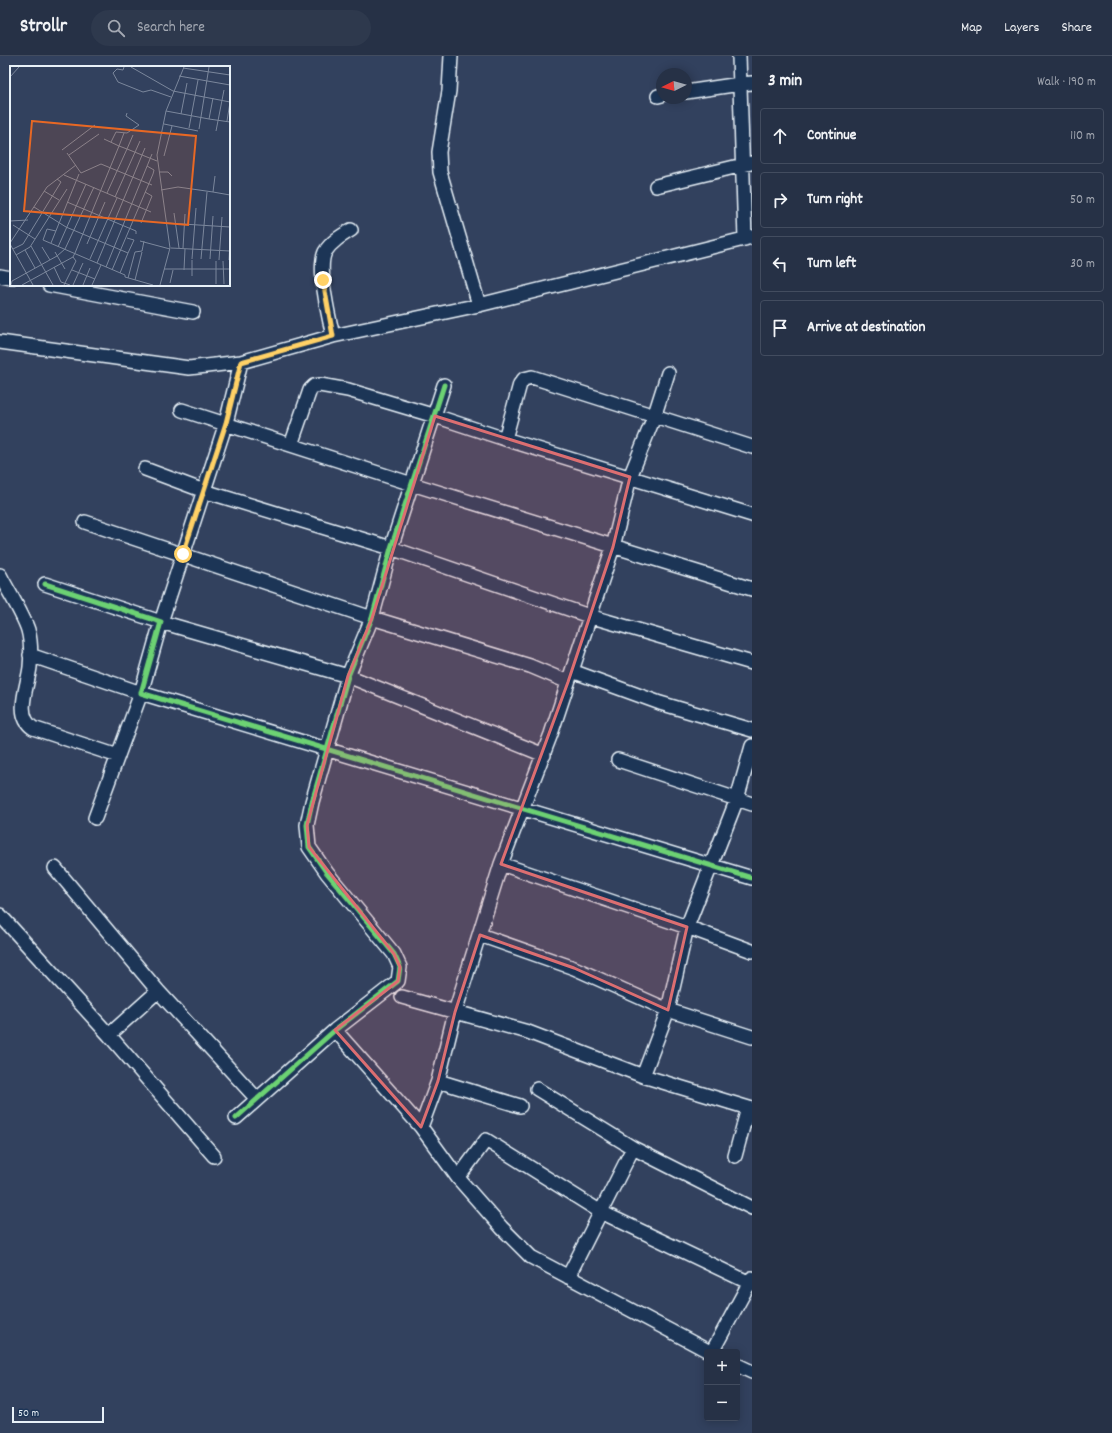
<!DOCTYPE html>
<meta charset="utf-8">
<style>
body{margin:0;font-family:Dekko,sans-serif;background:#2e394d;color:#f1f3f6}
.controls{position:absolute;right:12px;bottom:12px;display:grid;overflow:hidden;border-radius:4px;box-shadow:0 2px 10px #0003}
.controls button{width:36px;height:36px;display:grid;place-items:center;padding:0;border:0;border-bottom:1px solid #424c5f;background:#263146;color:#f1f3f6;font:20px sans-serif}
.compass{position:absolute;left:656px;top:12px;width:36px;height:36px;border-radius:50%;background:#263146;box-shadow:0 2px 10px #0003;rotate:265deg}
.scale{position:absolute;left:12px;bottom:10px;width:92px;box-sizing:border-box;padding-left:4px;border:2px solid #e8f1f8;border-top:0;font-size:11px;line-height:14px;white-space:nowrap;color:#e8f1f8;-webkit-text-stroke:3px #1d3557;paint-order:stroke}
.stop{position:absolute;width:12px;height:12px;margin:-9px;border:3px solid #ffd166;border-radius:50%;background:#fff}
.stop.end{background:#ffd166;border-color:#fff;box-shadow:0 1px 4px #0008}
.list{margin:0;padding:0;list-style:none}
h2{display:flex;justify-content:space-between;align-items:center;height:52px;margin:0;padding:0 16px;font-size:17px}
h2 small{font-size:13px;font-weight:400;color:#a4a9b3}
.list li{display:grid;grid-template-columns:26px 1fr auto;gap:12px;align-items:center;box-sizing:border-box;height:56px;margin:0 8px 8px;padding:0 8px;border:1px solid #424c5f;border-radius:4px}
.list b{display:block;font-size:15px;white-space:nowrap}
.list em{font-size:13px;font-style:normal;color:#a4a9b3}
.icon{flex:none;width:22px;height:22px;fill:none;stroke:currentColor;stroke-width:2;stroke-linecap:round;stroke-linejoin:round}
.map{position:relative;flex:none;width:752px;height:1377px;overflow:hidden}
header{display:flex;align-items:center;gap:24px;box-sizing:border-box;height:56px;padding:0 20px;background:#263146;border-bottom:1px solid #424c5f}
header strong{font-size:19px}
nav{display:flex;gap:22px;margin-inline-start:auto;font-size:14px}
.search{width:280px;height:36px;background:#2e394d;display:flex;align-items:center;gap:10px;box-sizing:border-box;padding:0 14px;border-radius:22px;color:#a4a9b3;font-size:15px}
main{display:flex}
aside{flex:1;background:#263146}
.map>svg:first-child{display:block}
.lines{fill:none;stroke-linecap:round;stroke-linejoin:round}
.street-casing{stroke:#e8f1f8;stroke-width:16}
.street{stroke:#1d3557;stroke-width:13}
.cycleway-casing{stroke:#1d3557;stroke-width:8}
.cycleway{stroke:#6cd273;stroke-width:5}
.route{stroke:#ffd166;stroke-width:5}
.marked{fill:#dc6e71;fill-opacity:0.2;stroke:#dc6e71;stroke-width:3;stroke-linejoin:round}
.inset-road{fill:none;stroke:#7b879c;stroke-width:1}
.view{fill:#e86824;fill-opacity:0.15;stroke:#e86824;stroke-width:2}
.inset-edge{fill:none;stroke:#e8f1f8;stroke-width:2}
</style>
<header>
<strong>Strollr</strong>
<div class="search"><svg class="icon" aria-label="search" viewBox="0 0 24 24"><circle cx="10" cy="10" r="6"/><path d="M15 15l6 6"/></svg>Search here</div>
<nav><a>Map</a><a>Layers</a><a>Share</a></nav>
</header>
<main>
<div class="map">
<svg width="752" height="1377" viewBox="0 0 752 1377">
<rect width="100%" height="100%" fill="#32415e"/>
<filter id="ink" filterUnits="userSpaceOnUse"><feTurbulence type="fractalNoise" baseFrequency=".025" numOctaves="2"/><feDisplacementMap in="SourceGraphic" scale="8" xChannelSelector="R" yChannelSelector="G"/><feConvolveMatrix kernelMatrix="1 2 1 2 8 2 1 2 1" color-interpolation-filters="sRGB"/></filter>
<g filter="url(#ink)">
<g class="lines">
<defs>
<path id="street" d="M451,0L449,35L439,96L440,116L479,249
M739,0L745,183
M686,36L740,28L752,27
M658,40L662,39
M656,130L751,107
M0,220L11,222
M49,229L193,256
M333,280C329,262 317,212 325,196C331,186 341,180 351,174
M0,286L189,312L241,306L333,280L479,249L752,181
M241,306L226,367L161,566L348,620L544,699
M182,354L412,428L752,533
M505,383L520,328L524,323L532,321L752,391
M291,389L310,334L314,330L320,329L348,334L435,360L505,383L752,459
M145,413L204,435L391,492L589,560L752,607
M85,466L372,562L530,610L568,626
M0,519C8,535 23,558 28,574C31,585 31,600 30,611C28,630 14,659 33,672L118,700
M45,528L161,566L141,637L752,822
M30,599L141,637L95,762
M572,615L660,647L752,674
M618,704L752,748
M501,808L687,871L752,895
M55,812L158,935L257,1043
M0,859L109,979L214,1100
M480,879L574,912L668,954L752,981
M402,941L528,976L643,1020L752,1053
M335,974L421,1071L458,1122L502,1172L531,1201L710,1296
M109,979L158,935
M643,1020L668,954L687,871L737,743L752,690
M438,1025L520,1050
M537,1033L633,1092L752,1152
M236,1062L335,974L398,925L400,911L394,898L327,817L309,791L307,769L312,746L348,620L372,562L391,492L444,329
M421,1071L438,1025L455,956L501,808L551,678L613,491L630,421L654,361L668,317
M735,1100L748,1052
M458,1122L486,1084L601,1156L752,1228
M568,1221L633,1092
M712,1296L752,1222
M737,1309L752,1316"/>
</defs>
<!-- street casing -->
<use href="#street" class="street-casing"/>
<!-- street -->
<use href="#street" class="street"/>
<defs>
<path id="cycleway" d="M45,528L161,566L141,637L752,822
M236,1062L335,974L398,925L400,911L394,898L327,817L309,791L307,769L312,746L348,620L372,562L391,492L444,329"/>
</defs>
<!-- cycleway casing -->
<use href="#cycleway" class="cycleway-casing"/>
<!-- cycleway -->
<use href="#cycleway" class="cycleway"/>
</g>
</g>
<g class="lines" filter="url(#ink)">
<!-- route -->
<path class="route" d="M183,498L226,367L241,306L333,280L323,224"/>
</g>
<!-- marked area -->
<path class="marked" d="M435,360L630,421L613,491L568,626L501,808L687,871L668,954L574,912L480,879L455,956L438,1025L421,1071L335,974L398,925L400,911L394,898L309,791L307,769L348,620L372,562Z"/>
<!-- overview -->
<g transform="translate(10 10)">
<rect width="220" height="220" fill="#32415e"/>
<path class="inset-road" d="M114,1L113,4L107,3L103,7L108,16L133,26L141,24L161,31M121,1L163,25L220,36M173,2L220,9M169,10L220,19M0,11L9,1M156,45L199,53L203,32M171,48L177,17M199,53L220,56M217,55L220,36M154,58L188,65M179,62L188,14M189,63L199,1M206,65L214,24M94,73L109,80L114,67M101,76L106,66L117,67L129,59L116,50L117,47M52,84L85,59M57,87L71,107L91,98L142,119M59,89L89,68M154,90L162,60M149,106H158L162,110M54,109L141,146M151,124L168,121L203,126L205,110M34,125L49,134M203,126L220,129M97,127L117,83L147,95M105,131L130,75M57,136L126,165V168M24,141L56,161L118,187L110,207M164,147L169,182M0,155L18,154M131,157L142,130L135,126M157,157L220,161M3,159L25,173M46,165L37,163L33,174L115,209V211L143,219M117,172L124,174L118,187M130,175L160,183M0,177L37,121L66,99M41,177L69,108M0,178L23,219M77,178L95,136M21,180L43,219M32,181L40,194M48,181L76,118M161,182L220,185M173,182L175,148M3,183L13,178L51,116L47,113M15,184L25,202M45,186L55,203M6,189L20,181L57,123M80,193L107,132M182,193L186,142M191,193L197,126M200,193L203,150M182,194V210M209,194L212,151M219,194L220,173M206,195V218M213,195L214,218M87,197L135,82M44,201L51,216L60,219M96,201L142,88M154,203H220M62,204L85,213M102,204L143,108L144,104L137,100M174,204L175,183M118,212L125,186L132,185L134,175M125,214L132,186M160,217L163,204M1,219L2,215L47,190L55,183L84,121M12,219L63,191M54,219L66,195L63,191L65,187L109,80L117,83L123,69M63,219L73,197M73,219L80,202M82,219L91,199M150,219L160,182L147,89L156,45L174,1"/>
<path class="view" d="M22,55L186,70L178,159L14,145Z"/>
<rect width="220" height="220" class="inset-edge"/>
</g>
</svg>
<div class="controls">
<button>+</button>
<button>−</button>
</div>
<svg class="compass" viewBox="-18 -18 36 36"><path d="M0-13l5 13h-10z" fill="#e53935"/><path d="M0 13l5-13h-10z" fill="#a4a9b3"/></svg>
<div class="scale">50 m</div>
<div class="stop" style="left:183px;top:498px"></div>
<div class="stop end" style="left:323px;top:224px"></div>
</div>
<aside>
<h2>3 min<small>Walk · 190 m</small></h2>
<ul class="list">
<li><svg class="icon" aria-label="ahead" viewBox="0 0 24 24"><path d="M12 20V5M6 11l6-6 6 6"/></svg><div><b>Continue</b></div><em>110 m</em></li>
<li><svg class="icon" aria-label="right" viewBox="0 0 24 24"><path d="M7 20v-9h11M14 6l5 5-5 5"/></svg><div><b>Turn right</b></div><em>50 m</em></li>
<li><svg class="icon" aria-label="left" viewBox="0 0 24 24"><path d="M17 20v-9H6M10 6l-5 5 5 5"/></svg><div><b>Turn left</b></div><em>30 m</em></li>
<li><svg class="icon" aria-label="arrive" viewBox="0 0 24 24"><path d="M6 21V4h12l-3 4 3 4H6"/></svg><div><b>Arrive at destination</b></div></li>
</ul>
</aside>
</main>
